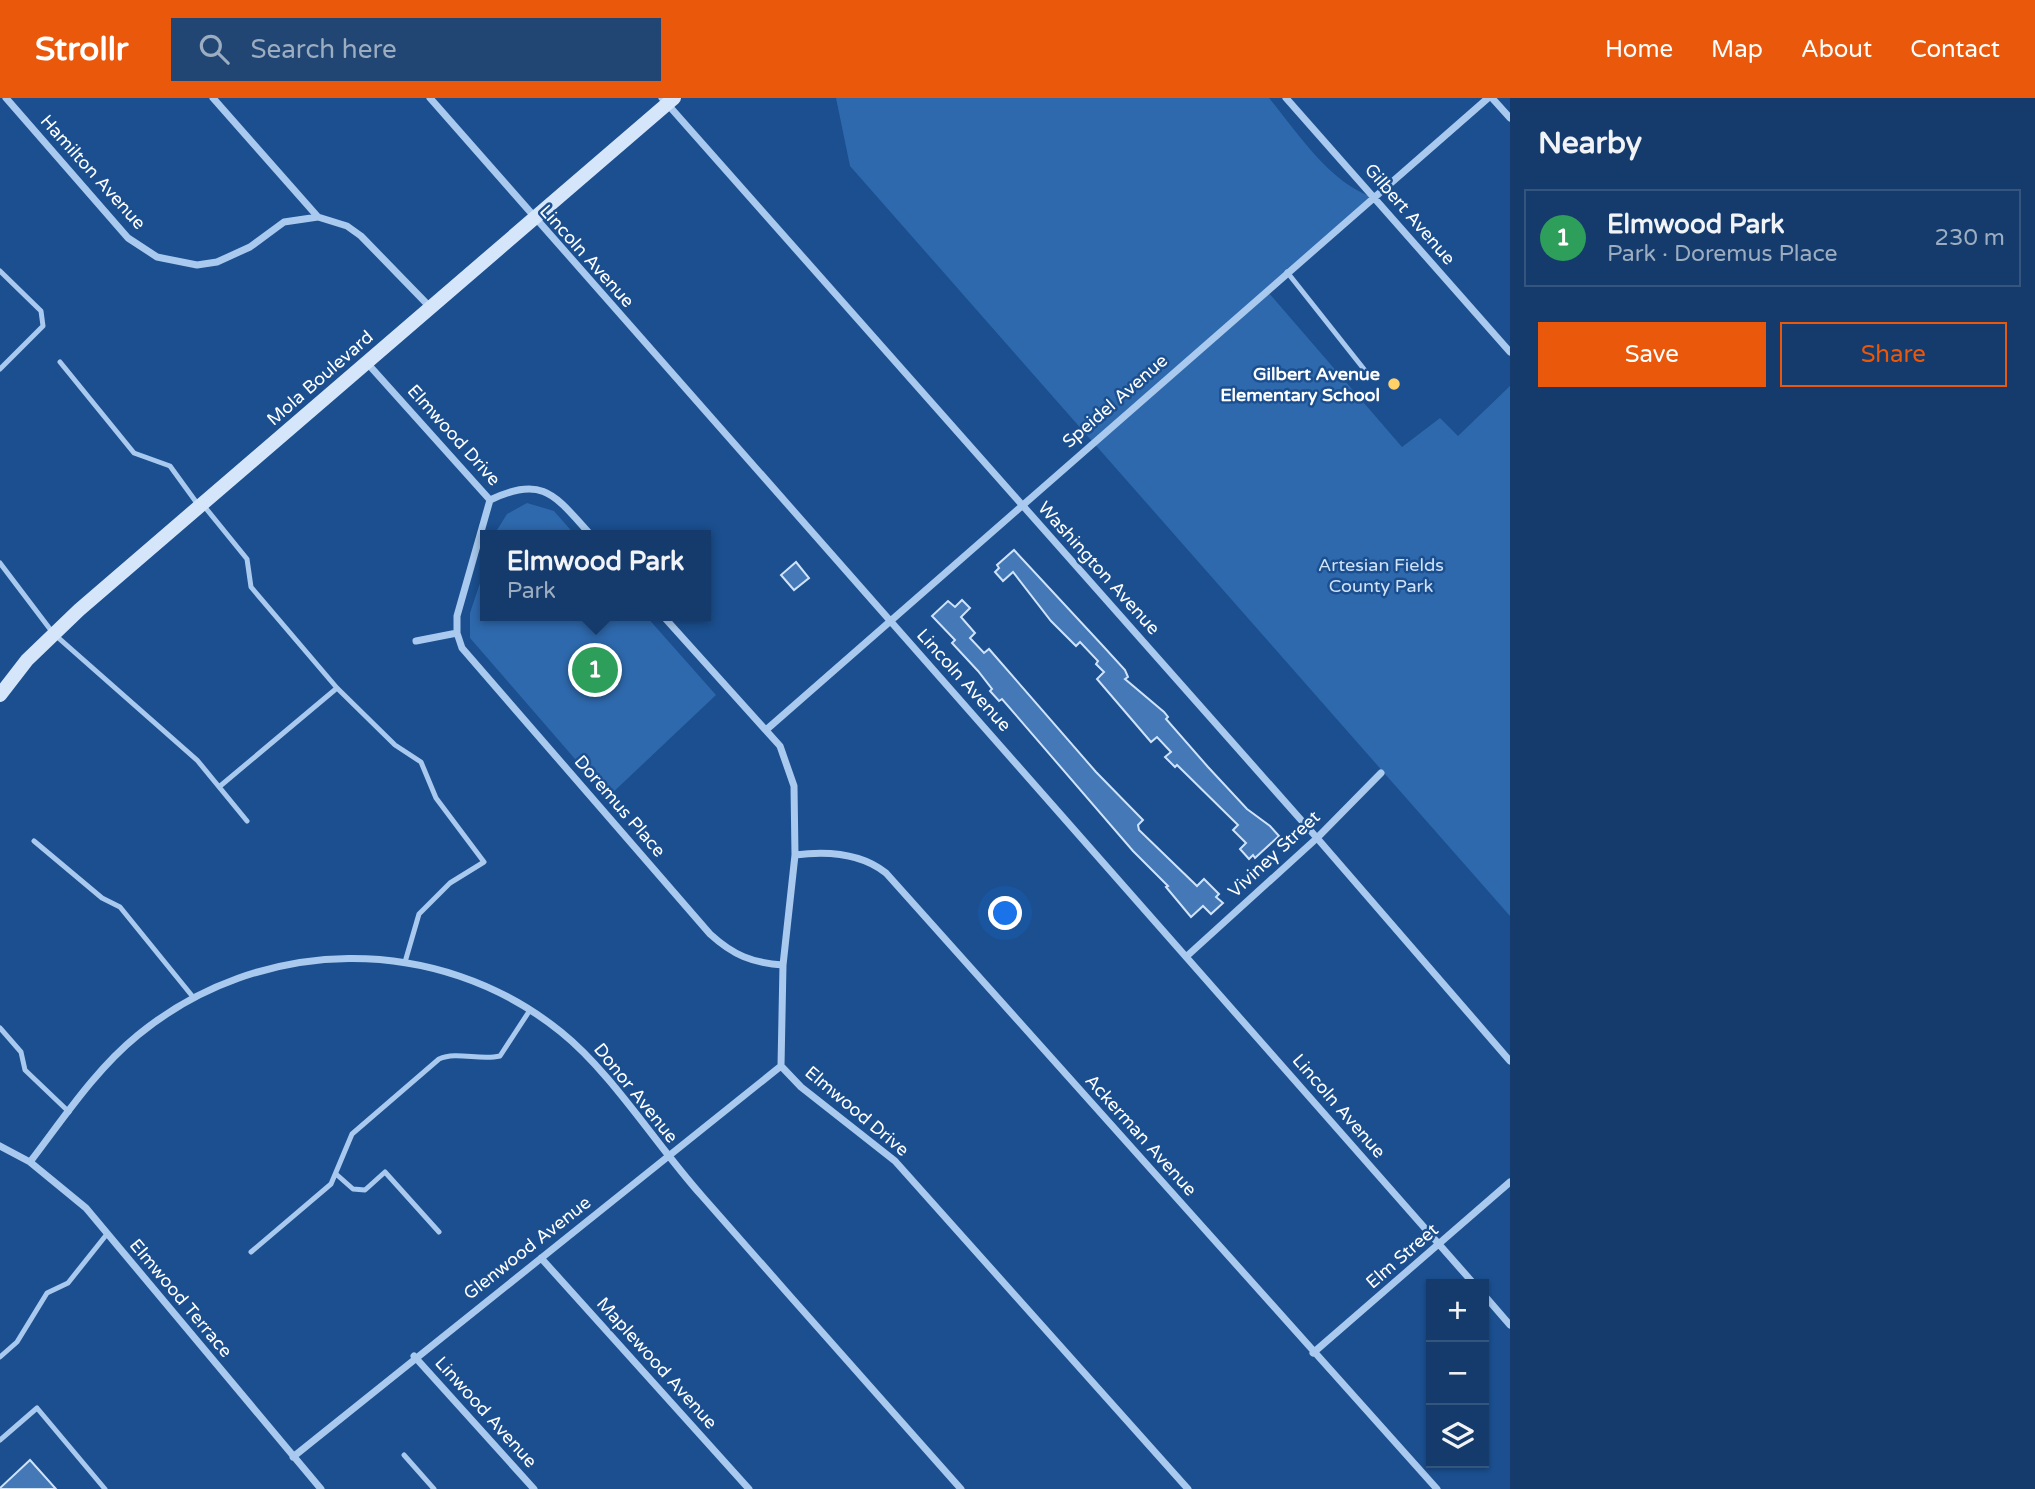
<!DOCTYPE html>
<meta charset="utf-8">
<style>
body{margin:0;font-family:"Varela Round",sans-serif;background:#214673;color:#f1f3f6}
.controls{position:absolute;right:21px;bottom:21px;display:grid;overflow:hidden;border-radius:0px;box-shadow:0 2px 5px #0004}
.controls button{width:63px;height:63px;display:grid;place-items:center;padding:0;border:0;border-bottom:2px solid #33557e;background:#143b6b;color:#f1f3f6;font:35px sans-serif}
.you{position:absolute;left:1006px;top:816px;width:24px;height:24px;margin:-18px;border:5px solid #fff;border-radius:50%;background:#1a73e8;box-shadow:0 0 0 10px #1a73e833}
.badge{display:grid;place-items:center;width:46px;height:46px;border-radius:50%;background:#ea580c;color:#fff;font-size:23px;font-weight:700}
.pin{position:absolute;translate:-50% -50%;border:4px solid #fff;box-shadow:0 2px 7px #0006}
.popup{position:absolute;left:480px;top:432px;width:231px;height:91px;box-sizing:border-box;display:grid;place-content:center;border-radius:0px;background:#143b6b;filter:drop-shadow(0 2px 5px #0005);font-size:23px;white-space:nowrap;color:#9dadc1}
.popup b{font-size:26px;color:#f1f3f6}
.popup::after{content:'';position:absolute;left:50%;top:100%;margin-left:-14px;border:14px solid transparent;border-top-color:#143b6b}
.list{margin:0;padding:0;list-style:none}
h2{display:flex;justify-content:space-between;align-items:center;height:91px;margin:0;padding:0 28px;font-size:30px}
h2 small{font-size:23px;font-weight:400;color:#9dadc1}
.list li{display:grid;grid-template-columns:46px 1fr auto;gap:21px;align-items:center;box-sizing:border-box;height:98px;margin:0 14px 14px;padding:0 14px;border:2px solid #33557e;border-radius:0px}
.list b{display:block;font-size:26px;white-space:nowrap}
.list p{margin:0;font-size:23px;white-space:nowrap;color:#9dadc1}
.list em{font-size:23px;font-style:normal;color:#9dadc1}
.actions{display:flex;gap:14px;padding:21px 28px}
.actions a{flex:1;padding:16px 0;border:2px solid #ea580c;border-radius:0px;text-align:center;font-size:24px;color:#ea580c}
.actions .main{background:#ea580c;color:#fff}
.icon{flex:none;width:38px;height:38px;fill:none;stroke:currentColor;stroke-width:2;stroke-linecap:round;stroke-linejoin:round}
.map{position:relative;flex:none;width:1510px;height:1391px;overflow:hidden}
header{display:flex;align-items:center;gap:42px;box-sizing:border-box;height:98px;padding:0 35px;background:#ea580c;color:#fff}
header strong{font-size:33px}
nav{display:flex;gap:38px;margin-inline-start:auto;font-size:24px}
.search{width:490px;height:63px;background:#214673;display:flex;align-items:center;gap:18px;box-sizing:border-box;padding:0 24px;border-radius:0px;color:#9dadc1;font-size:26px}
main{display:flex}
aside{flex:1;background:#143b6b}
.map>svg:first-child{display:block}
.green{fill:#2e69ad}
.building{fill:#4478b7;stroke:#cfe3fa;stroke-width:2}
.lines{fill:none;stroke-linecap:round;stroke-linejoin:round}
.lane{stroke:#a9c9ee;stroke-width:5}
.street{stroke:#a9c9ee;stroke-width:7}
.secondary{stroke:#d6e6fa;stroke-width:14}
.poi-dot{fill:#ffd166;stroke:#1b4f8f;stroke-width:2.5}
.labels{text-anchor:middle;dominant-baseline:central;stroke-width:5;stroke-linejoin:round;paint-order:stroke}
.street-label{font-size:18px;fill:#fff;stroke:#1b4f8f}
.poi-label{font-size:18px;font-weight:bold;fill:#fff;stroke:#1b4f8f;text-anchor:end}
.park-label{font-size:18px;fill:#cfe3fa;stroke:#1b4f8f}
</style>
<header>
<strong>Strollr</strong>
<div class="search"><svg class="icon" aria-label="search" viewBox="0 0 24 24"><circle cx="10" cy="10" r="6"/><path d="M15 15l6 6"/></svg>Search here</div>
<nav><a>Home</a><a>Map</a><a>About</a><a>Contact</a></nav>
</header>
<main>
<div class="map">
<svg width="1510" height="1391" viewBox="0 0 1510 1391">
<rect width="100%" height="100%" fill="#1b4f8f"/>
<!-- green -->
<path class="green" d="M836,0H1269C1299,36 1329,85 1375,100L1268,194L1402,349L1440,320L1458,338L1510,288V818L850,68Z
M527,405L554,413L575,437H494L507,416Z
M485,470V518H646L716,597L608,699L470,540V515Z"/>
<!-- building -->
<path class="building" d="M1014,452L1103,548L1125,572L1128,579L1125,581L1164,614L1168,619L1166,621L1208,669L1247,711L1270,728L1279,738L1255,760L1253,757L1249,761L1240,751L1246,745L1233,732L1238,727L1177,667L1175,669L1165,659L1171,654L1157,639L1151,644L1097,581L1104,574L1096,566L1098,563L1080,544L1076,548L1051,523L1013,474L1003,483L995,474L999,470L997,467Z
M796,464L809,480L794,492L781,477Z
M962,502L970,510L961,519L975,535L970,540L984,555L989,551L1096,674L1143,722L1138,727L1139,732L1197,788L1204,781L1219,796L1216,799L1223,805L1211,816L1203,808L1191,819L1166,789L1168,788L1133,753L1002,601L999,603L990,593L992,591L978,573L952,545L955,542L932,518L948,503L955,509Z
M30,1362L56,1391H0V1390Z"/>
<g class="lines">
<!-- lane -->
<path class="lane" d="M0,173L41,213L43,228L0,271
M1287,174L1367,275
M60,264L134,355L170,368L199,408
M204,408L247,461L251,489L337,590L395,647L421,664L436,700L484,764L450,785L419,816L405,864
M0,465L53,535L197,662L247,723
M219,689L337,590
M34,743L102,800L120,809L193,899
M0,930L21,954L25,972L69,1014
M336,1076L353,1091L365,1092L385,1074L439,1134
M251,1154L331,1086L352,1036L439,961C457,953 480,963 500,958L530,912
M0,1259L17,1244L47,1195L68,1185L107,1136
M0,1342L37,1310L105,1391
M404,1357L434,1391"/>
<!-- street -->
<path class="street" d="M6,0L128,140L157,159L197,167L217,164L250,149L284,124L318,119
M213,0L318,119L347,128L361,138L430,209
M430,0L1474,1186
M662,0L1317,740L1510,963
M1286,0L1510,254
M1492,0L1510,20
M368,266L490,402C544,376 556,399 591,437
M490,402L457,518V535L462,550L710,836C733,857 752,865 783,867
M663,518L780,648L794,688L795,757L783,867L781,968L801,989L895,1063L1188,1391
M416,543L457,535
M766,632L1488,0
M795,757C826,753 861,755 886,775L1437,1391
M1187,858L1317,740L1381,675
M0,1048L30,1064L86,1110L321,1391
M30,1064C63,1021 95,972 138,937C260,837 437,834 561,934C612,975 657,1048 702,1098C788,1196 874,1293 961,1391
M541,1160L749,1391
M1484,1197L1510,1227
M1313,1255L1510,1084
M414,1258L534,1391
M293,1359L781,968"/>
<!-- secondary -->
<path class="secondary" d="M0,597L27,562L79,512L674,0"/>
</g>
<!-- markers -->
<circle class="poi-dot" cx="1394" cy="286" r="7"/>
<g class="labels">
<!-- street labels -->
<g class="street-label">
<text transform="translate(93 74) rotate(48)">Hamilton Avenue</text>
<text transform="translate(1410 116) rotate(49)">Gilbert Avenue</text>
<text transform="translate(587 158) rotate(48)">Lincoln Avenue</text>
<text transform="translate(320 280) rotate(-41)">Mola Boulevard</text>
<text transform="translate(1115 303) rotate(-41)">Speidel Avenue</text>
<text transform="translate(454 337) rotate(48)">Elmwood Drive</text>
<text transform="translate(1099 470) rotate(48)">Washington Avenue</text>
<text transform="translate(964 582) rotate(48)">Lincoln Avenue</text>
<text transform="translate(620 708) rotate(49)">Doremus Place</text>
<text transform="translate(1274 756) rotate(-43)">Viviney Street</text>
<text transform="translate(636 995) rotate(51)">Donor Avenue</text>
<text transform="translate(1339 1008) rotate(49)">Lincoln Avenue</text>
<text transform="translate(857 1013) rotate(40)">Elmwood Drive</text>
<text transform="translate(1141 1037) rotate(48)">Ackerman Avenue</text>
<text transform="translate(527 1150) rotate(-38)">Glenwood Avenue</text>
<text transform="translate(1402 1158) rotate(-41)">Elm Street</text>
<text transform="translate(181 1200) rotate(50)">Elmwood Terrace</text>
<text transform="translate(657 1265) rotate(48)">Maplewood Avenue</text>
<text transform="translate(486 1314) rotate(48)">Linwood Avenue</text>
</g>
<!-- poi labels -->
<g class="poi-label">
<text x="1380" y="276">Gilbert Avenue<tspan x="1380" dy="21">Elementary School</tspan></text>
</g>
<!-- park labels -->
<g class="park-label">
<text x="1381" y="467">Artesian Fields<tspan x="1381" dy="21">County Park</tspan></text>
</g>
</g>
</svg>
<div class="controls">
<button>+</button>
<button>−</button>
<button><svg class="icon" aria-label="layers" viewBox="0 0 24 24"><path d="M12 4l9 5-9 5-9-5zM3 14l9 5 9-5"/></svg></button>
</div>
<div class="you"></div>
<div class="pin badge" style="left:595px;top:572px;background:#2e9e5b">1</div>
<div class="popup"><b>Elmwood Park</b>Park</div>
</div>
<aside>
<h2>Nearby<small></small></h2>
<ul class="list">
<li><span class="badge" style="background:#2e9e5b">1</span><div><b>Elmwood Park</b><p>Park · Doremus Place</p></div><em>230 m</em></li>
</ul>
<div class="actions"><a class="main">Save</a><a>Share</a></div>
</aside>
</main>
